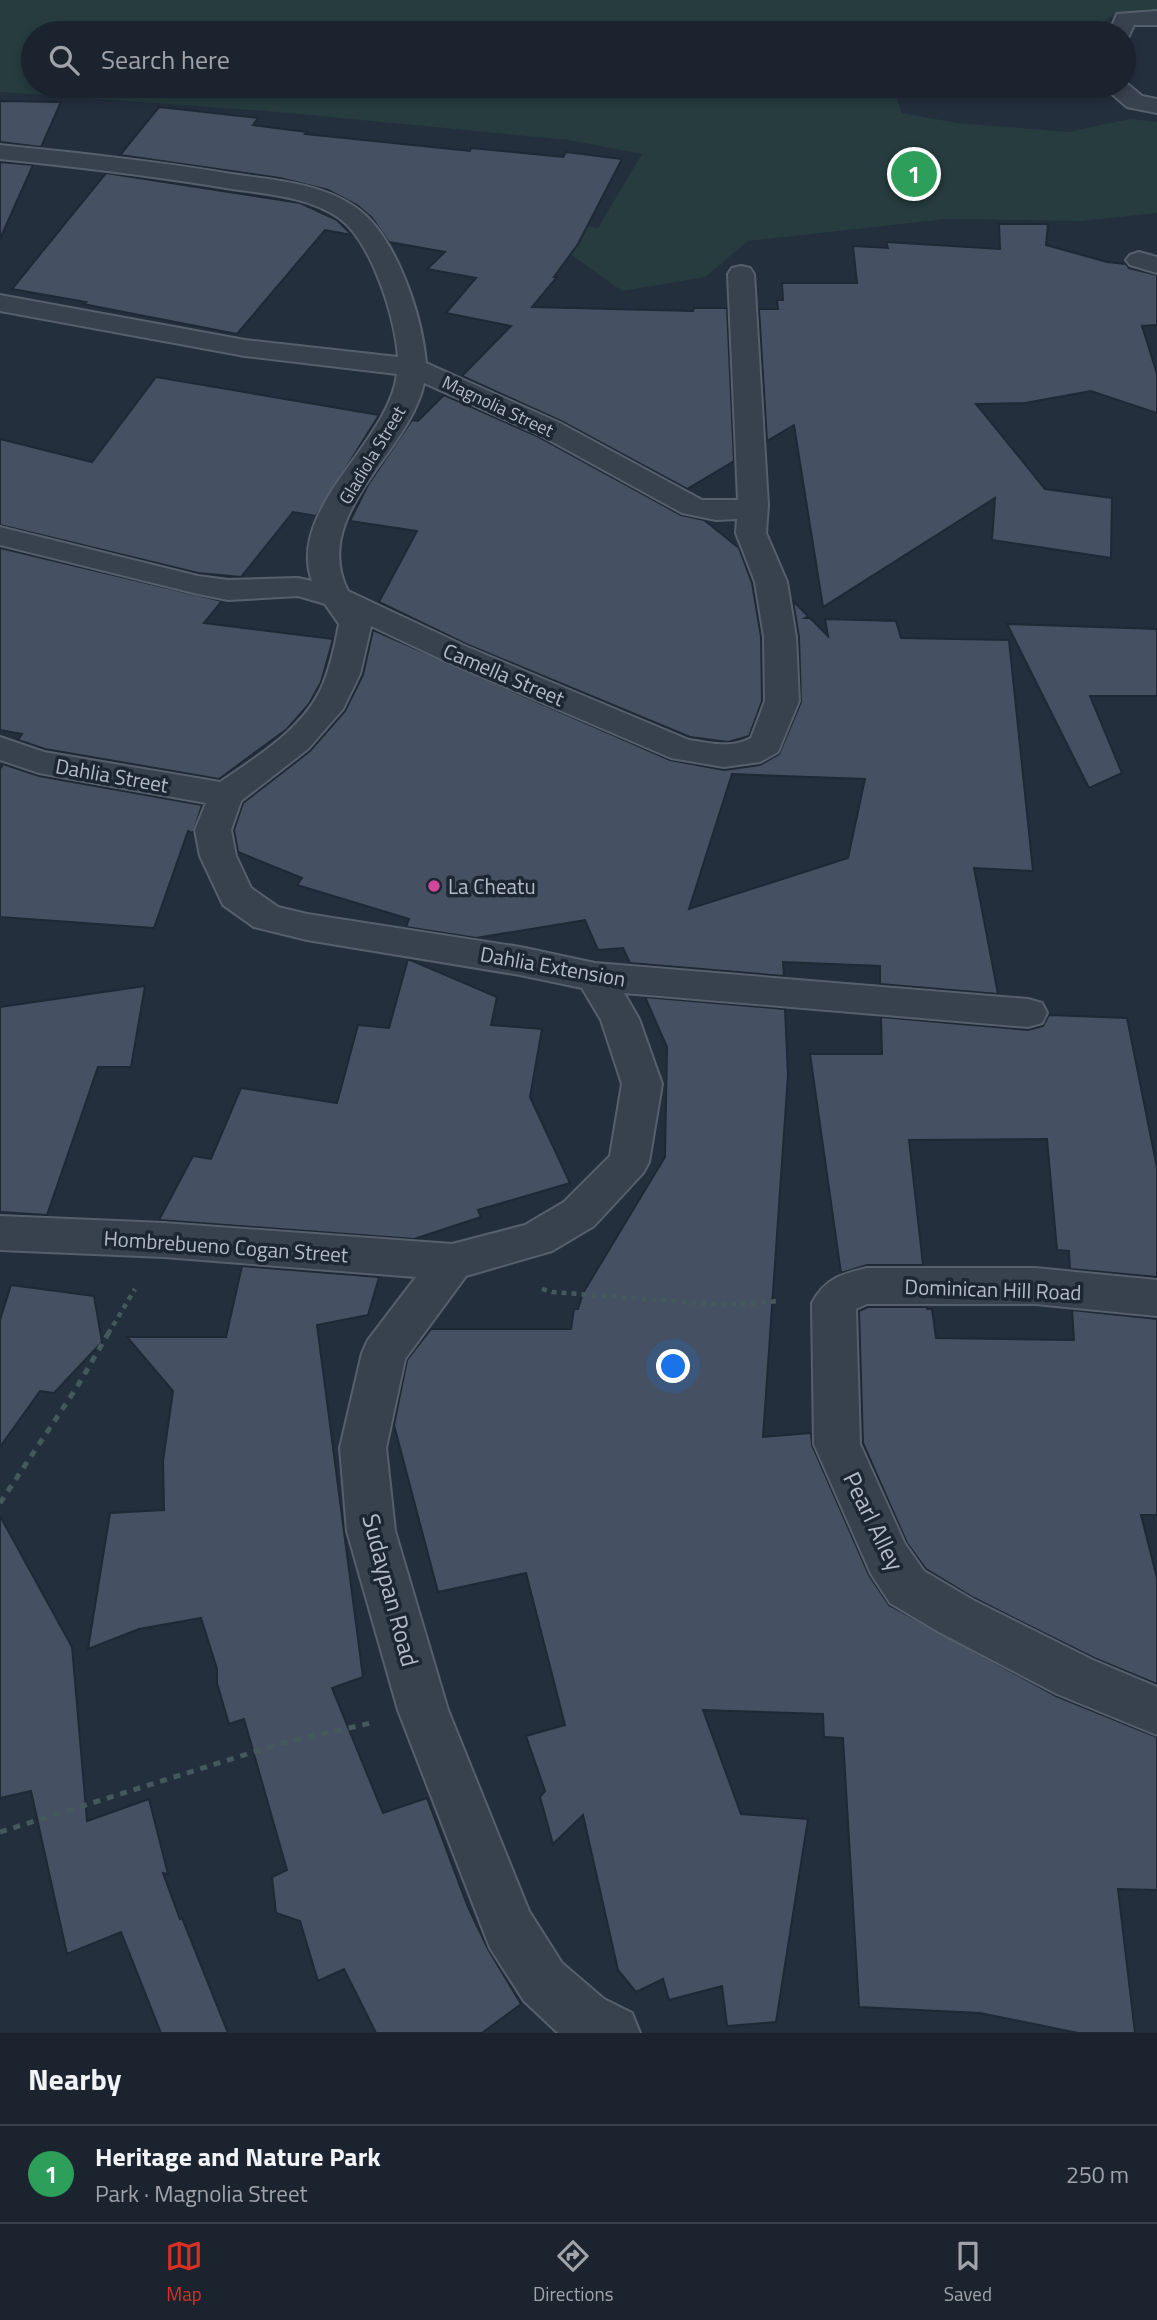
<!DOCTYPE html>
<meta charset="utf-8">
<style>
body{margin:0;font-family:"Titillium Web",sans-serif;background:#282f3a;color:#f1f3f6}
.you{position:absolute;left:674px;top:1367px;width:24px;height:24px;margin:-18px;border:5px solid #fff;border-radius:50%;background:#1a73e8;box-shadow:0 0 0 10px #1a73e833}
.badge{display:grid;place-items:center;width:46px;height:46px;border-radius:50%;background:#d93025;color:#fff;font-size:23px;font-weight:700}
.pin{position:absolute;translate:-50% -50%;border:4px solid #fff;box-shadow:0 2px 7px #0006}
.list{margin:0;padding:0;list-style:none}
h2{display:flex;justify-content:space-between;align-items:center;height:91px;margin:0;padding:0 28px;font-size:30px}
h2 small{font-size:23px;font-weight:400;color:#a0a4aa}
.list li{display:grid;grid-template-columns:46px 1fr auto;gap:21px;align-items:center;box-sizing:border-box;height:98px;padding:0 28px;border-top:2px solid #39404a}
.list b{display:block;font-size:26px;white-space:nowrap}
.list p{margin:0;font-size:23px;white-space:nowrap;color:#a0a4aa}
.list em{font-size:23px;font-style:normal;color:#a0a4aa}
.icon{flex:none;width:38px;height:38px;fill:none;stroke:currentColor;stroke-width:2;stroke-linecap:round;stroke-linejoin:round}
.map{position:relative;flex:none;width:1157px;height:2033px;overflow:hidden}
.search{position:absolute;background:#1b232e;box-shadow:0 4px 10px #0003;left:21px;right:21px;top:21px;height:77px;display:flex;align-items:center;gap:18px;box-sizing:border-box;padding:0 24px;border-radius:38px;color:#a0a4aa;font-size:26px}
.sheet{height:189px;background:#1b232e}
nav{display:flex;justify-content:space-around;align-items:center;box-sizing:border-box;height:98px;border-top:2px solid #39404a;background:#1b232e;font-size:19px;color:#a0a4aa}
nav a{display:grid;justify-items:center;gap:4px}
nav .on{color:#d93025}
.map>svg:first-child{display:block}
.green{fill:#263c3f}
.building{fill:#455162;stroke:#1f2835;stroke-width:2;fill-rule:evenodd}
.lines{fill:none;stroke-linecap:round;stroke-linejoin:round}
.minor-casing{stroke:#565f6c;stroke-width:4}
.path-far1{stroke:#44595c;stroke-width:4.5;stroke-dasharray:5 5;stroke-linecap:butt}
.path{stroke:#44595c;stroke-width:5;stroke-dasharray:7 7;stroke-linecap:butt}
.minor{fill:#38414e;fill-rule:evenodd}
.hotel-dot{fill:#d1479c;stroke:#1d2633;stroke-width:2.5}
.labels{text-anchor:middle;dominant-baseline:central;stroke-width:7;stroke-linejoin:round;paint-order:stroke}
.far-street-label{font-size:18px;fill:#b4bcc9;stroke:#1d2633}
.street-label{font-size:21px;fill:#b4bcc9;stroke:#1d2633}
.poi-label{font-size:21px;fill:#b4bcc9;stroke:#1d2633;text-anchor:start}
.near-street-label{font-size:24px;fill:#b4bcc9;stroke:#1d2633}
</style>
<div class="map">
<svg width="1157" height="2033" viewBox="0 0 1157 2033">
<rect width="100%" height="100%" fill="#242f3e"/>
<!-- green -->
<path class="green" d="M0,0H1157V9L1116,13L1088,33H33V86H899L895,94L902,113L957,123L1068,132L1130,119L1157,122V213L1081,221L946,219L748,241L705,277L622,291L562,248L459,205L598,228L642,154L569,140L267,111L0,92Z"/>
<!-- building -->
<path class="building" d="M0,101L61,102L41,147L0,142Z
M159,107L258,118L253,125L307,132L305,134L470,151L471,148L563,157L566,152L622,159L578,244L554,277H557L532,307L693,311L694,308H727L734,461L687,489L561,421L462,376L511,326L446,313L476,278L427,269L445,252L389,242L372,218L357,205L328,190L280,178L120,155Z
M0,162L33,165L0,239Z
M106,173L300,203L337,220L352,235L325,230L237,334L83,304L86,302L12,289Z
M999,224H1048L1046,245L1107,262L1126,264L1129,268L1157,275V325L1142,326L1157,374V413L1091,391L1025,403L976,404L1045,489L1112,498L1111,558L992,540L995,498L823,607L794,425L767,441L759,309H778L777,300H783L782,283H857L853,246L888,248L886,242L1000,249Z
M156,377L379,415L316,516L293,512L241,577L198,573L0,525V439L92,462Z
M444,395L539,437L681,515L704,520L739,548L752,583L761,637L762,701L749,736L728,742L690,737L466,644L379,602L417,531L350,521L368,485L412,420L418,421Z
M0,548L222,601L204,623L333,639L321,682L309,704L287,729L219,779L45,749L18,740L22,734L0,730Z
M793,601L808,616L805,618H810L828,636L825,619L896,621L901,638L1009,640L1033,871L974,868L998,994L880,984V966L783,962L784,976L630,963L623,948L598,950L585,920L476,938L406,927L409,919L297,885L302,878L238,852L234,830L243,803L310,751L345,711L363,675L373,630L670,760L724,770L760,765L779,754L801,702L799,637ZM732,774L865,779L848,858L689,909Z
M1007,624L1157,629V696H1090L1122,773L1089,788Z
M3,764L39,776L202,805L193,833L188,831L154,928L0,917V769Z
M408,959L497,997L491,1025L542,1029L530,1097L570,1183L478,1210L481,1217L414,1239L159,1220L193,1156L211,1159L241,1088L337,1103L358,1025L389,1028Z
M145,986L131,1067H98L47,1215L0,1212V1007Z
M645,997L785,1009L788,1075L763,1437L811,1433L812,1445L869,1575L889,1605L1056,1696L1157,1737V1890L1118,1889L1135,2033H1078L980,2013L859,2007L843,1738L824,1737L823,1714L703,1710L741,1814L808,1819L776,2022L727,2026L722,1986L669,2000L663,1979L636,1992L618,1970L583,1815L553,1844L540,1797L545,1791L526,1736L565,1725L526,1573L438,1592L394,1425L407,1360L431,1329H571L574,1309H578L583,1293L665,1157L667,1047Z
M1049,1015L1127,1018L1157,1168V1277L1070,1269L1069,1251L1057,1250L1047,1139L909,1140L923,1265H867L841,1273L810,1054H882L881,1017L1028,1030L1043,1026Z
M242,1266L379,1277L368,1315L317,1325L363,1677L332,1688L383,1813L427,1798L468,1907L488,1949L521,2004L482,2033H376L344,1969L318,1981L300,1921L276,1913L272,1877L287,1870L244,1719L229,1724L217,1683V1669L201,1618L139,1629L88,1649L110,1513L164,1510L163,1461L173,1391L127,1337H226Z
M11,1285L94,1296L102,1342L54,1393L40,1391L0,1447V1320Z
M868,1307H927V1309H932L936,1338L1074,1340L1072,1310L1157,1319V1515H1141L1157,1578V1684L1094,1658L974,1598L926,1569L907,1543L863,1443L859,1311Z
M0,1516L72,1647L87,1821L149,1799L168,1874L163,1873L180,1919L182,1918L228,2033H161L121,1932L67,1954L31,1791L0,1798Z"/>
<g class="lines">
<defs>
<path id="minor" d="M1157,11V25H1134L1128,38L1124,39V33H1109L1117,14Z
M1124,81L1142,96L1157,99V113L1127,107L1105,88L1106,86H1124Z
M0,145C78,153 155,161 232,174C272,180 321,183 355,207C396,234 422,316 426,363L560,423L702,500H738L728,274L732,268L741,266L750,268L754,274L768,505L766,533L787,582L796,637L799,701L778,752L760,762L724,767L671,758L443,660L371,626L360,674L343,709L308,749L241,801L231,830L236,856L251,888L278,907L307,914L520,947L595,963L1028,999L1042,1003L1047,1013L1042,1023L1028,1027L624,993L639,1019L662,1084L649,1162L643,1173L594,1226L552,1251L466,1276L405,1359L386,1448L395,1531L448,1710L529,1911L562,1963L604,1999L632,2013L640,2033H558L524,2001L490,1948L398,1710L347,1531L340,1448L362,1353L368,1340L416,1277L164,1257L0,1250V1216L164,1223L452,1244L525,1225L564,1202L610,1156L622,1084L601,1020L582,988L520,975L307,940L254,927L223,905L200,856L195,830L206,803L39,773L0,760V737L44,752L220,782C255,758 300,731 320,691C330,670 335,646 339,624L325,604L298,596L228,600L198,594L0,545V527L198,576L228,580L298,578L312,581C286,508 389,443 397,374L245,356L0,311V295L245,340L398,357C395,317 372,242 339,218C309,197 267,194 232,189C155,176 78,167 0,159ZM424,383L540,435L682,513L716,520L737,519L736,533L755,582L764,637L765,701L751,738C731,749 711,743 689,740L465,646L348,591C309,514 410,452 424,383Z
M1139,252L1157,257V273L1130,265L1126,260L1130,255Z
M867,1268H1035L1157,1280V1316L1035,1304H867L856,1309L860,1444L905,1544L924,1571L973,1600L1093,1660L1157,1687V1735L1057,1694L939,1632L890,1603L871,1574L814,1444L812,1303C825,1278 842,1274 867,1268Z"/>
</defs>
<!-- minor casing -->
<use href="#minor" class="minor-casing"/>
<!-- path-far1 -->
<path class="path-far1" d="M542,1289L552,1292L726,1305L781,1301
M108,1334L135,1289"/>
<!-- path -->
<path class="path" d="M0,1503L77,1387L109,1332
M0,1832L282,1743L371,1723"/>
<!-- minor -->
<use href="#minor" class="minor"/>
</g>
<!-- markers -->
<circle class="hotel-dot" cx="434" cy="886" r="7"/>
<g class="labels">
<!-- far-street labels -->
<g class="far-street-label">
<text transform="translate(498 406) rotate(25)">Magnolia Street</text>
<text transform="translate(372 455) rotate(-59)">Gladiola Street</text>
</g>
<!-- street labels -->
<g class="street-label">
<text transform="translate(504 674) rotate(23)">Camella Street</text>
<text transform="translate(112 775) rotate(10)">Dahlia Street</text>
<text transform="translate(553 966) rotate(10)">Dahlia Extension</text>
<text transform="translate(226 1246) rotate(4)">Hombrebueno Cogan Street</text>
<text transform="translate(993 1289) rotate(2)">Dominican Hill Road</text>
</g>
<!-- poi labels -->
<g class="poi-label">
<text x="448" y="886">La Cheatu</text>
</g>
<!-- near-street labels -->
<g class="near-street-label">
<text transform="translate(874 1521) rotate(64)">Pearl Alley</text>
<text transform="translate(391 1590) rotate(75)">Sudaypan Road</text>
</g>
</g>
</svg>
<div class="you"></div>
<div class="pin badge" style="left:914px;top:174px;background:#2e9e5b">1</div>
<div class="search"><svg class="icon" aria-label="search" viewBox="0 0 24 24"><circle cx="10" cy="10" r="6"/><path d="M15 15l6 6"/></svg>Search here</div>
</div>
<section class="sheet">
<h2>Nearby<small></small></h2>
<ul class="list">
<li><span class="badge" style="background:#2e9e5b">1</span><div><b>Heritage and Nature Park</b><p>Park · Magnolia Street</p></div><em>250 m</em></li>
</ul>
</section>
<nav>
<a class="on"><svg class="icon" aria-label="map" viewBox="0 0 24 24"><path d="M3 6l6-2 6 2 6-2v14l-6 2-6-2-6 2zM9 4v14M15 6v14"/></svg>Map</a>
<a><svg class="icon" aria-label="directions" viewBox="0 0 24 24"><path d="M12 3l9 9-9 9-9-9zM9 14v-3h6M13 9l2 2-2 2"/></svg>Directions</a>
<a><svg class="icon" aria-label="saved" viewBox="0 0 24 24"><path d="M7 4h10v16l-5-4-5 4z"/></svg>Saved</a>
</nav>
